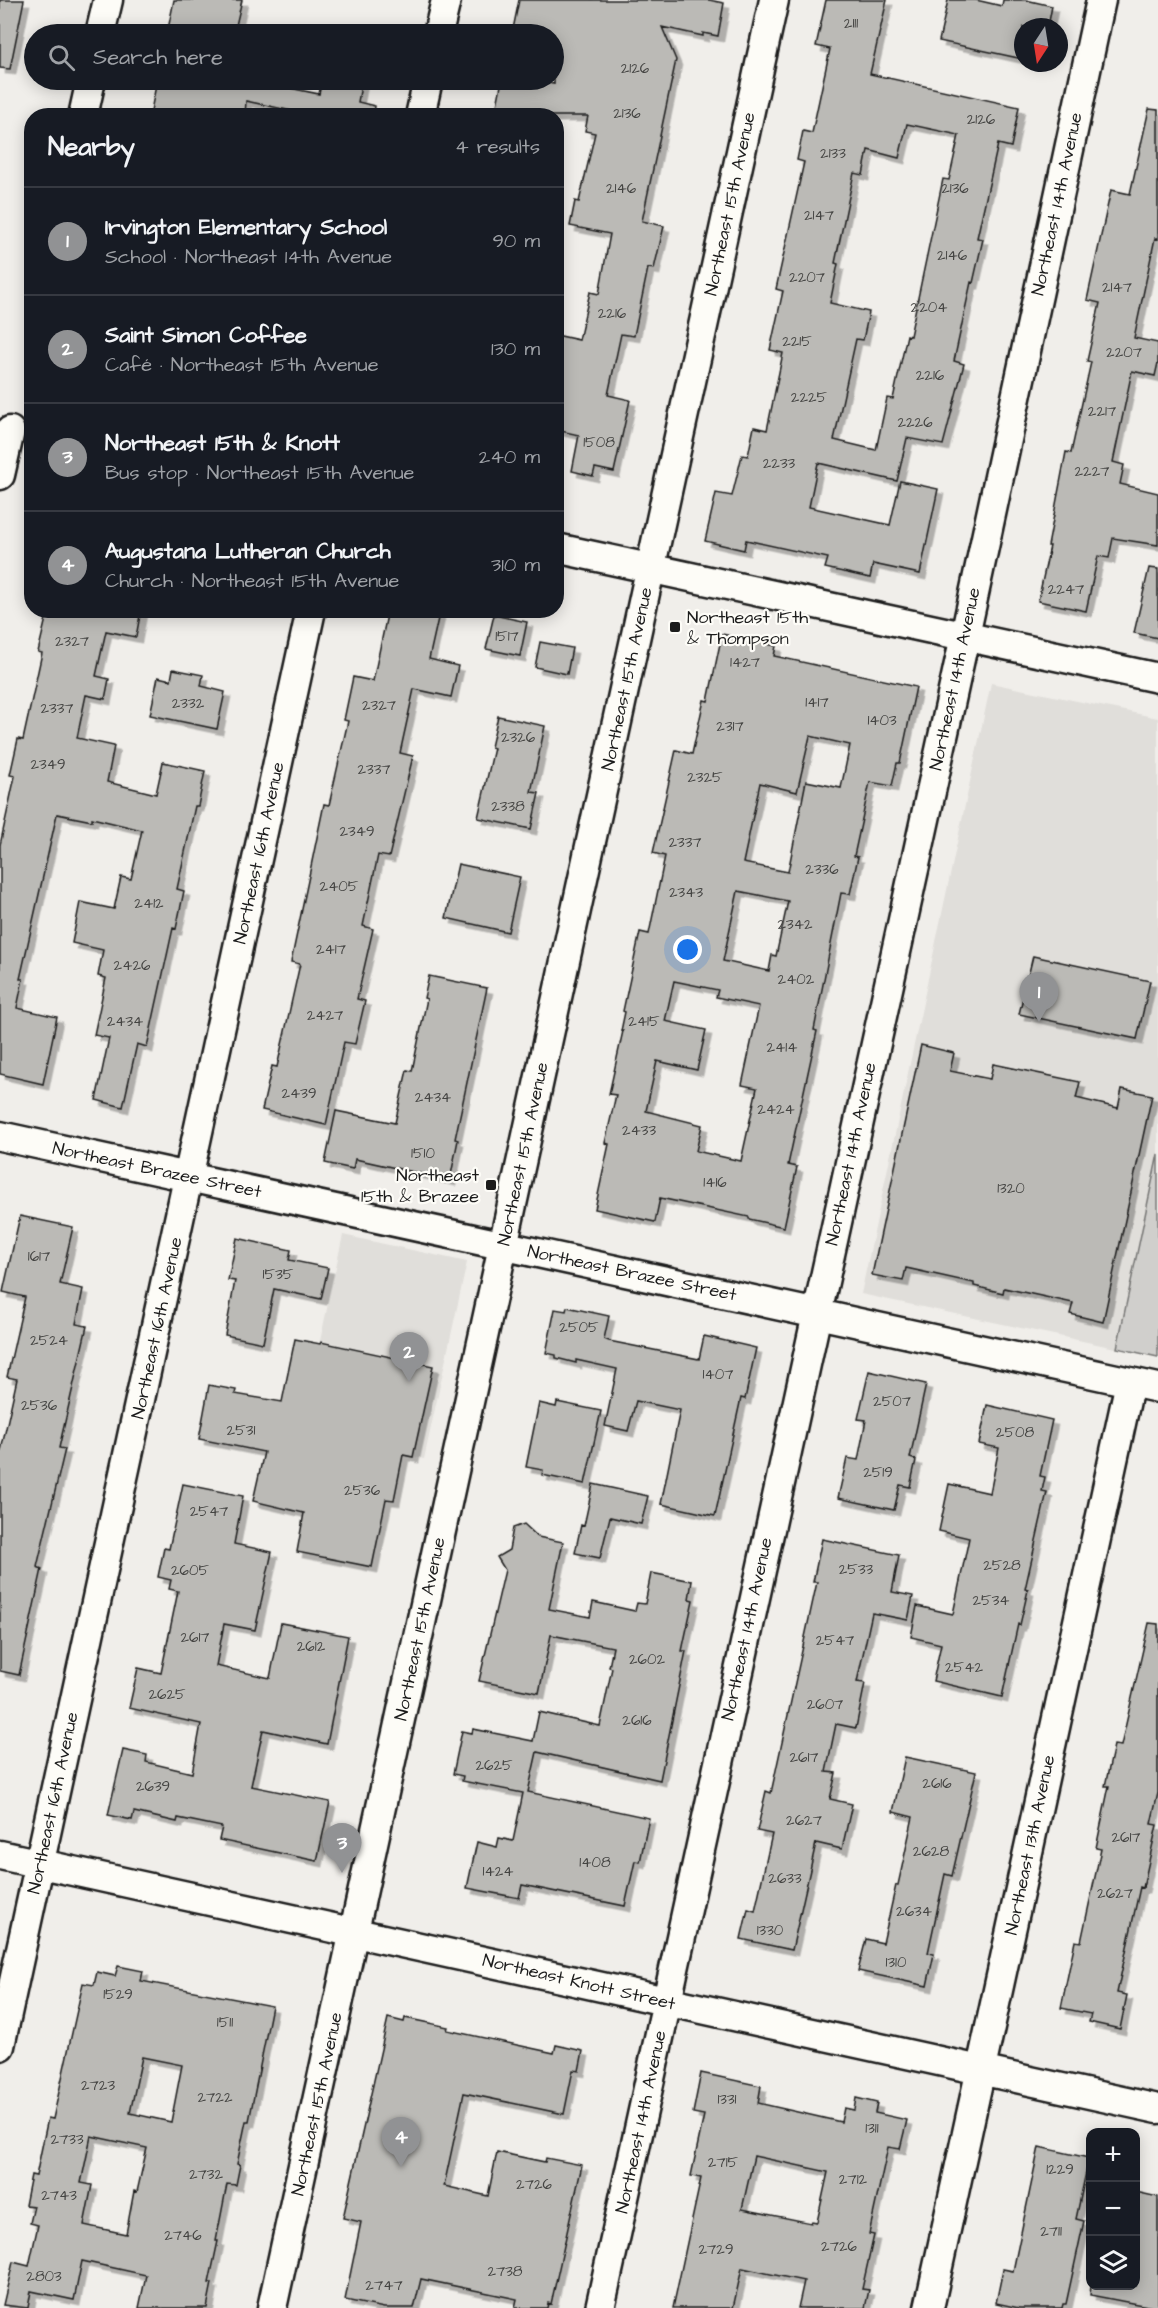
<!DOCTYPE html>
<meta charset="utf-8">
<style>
body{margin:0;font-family:"Architects Daughter",sans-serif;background:#242831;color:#f1f3f6}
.controls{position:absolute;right:18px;bottom:18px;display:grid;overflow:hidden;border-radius:12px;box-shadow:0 3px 15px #0003}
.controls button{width:54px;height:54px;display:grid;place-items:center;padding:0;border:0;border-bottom:2px solid #363941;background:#171b24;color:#f1f3f6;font:30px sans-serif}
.compass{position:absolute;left:1014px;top:18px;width:54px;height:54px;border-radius:50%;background:#171b24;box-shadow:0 3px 15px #0003;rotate:192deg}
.you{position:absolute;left:688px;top:950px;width:21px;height:21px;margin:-15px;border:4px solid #fff;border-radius:50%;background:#1a73e8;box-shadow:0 0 0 9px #1a73e833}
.badge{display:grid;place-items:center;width:39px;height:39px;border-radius:50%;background:#919294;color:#fff;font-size:20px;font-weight:700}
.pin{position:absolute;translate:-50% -50px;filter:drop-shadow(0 2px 3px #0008)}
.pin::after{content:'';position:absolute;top:32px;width:21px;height:18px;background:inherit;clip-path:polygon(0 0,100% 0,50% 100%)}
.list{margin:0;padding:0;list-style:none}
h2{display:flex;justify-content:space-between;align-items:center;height:78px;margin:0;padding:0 24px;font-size:26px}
h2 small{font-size:20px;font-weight:400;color:#9ea1a6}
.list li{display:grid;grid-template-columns:39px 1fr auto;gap:18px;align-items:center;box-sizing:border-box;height:108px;padding:0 24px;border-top:2px solid #363941}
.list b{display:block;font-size:22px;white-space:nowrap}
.list p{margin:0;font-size:20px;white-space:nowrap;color:#9ea1a6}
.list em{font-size:20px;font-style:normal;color:#9ea1a6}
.icon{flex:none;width:33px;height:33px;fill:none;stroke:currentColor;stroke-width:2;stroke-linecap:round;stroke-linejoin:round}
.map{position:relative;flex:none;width:1158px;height:2308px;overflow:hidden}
.search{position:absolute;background:#171b24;box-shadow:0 3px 15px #0003;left:24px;top:24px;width:540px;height:66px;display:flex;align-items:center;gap:15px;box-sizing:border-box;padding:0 21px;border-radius:33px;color:#9ea1a6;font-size:22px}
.panel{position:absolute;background:#171b24;box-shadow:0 3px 15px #0003;left:24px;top:108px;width:540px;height:510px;border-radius:24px}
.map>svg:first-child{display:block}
.built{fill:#e0deda}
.green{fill:#d0cfcc;stroke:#767674;stroke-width:1.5}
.building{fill:#bbbab6;stroke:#1c1c1c;stroke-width:1.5;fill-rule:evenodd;filter:url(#shadow)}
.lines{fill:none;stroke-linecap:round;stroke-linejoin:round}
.minor-casing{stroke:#1c1c1c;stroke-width:33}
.minor{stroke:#fdfcf7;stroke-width:28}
.poi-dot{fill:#1c1c1c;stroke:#fdfcf7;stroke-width:2}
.labels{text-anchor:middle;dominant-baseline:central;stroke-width:4.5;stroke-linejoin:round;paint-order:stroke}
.number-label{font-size:15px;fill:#444442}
.street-label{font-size:18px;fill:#1c1c1c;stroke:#fdfcf7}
.poi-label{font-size:18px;fill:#1c1c1c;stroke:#fdfcf7;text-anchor:start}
</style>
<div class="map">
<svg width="1158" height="2308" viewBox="0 0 1158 2308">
<defs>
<filter id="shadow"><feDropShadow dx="5.5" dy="5.5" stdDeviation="0" flood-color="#0004"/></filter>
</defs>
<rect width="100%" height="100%" fill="#f0eeea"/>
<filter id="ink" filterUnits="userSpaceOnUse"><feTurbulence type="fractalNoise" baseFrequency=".0167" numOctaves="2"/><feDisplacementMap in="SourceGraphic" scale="12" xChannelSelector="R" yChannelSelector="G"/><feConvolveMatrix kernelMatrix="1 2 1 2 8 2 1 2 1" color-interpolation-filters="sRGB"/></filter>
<g filter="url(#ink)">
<!-- built -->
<path class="built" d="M991,683L1158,718V1357L861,1294Z
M343,1235L467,1262L424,1459L300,1433Z"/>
<!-- green -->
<path class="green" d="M1158,1154V1357L1117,1348Z"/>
<!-- building -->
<path class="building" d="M0,0H24L10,69L0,68Z
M174,0H242L234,34H167Z
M519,0H709L724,3L718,36L703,33V36L662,27L676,60L642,221L664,226L654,269L648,268L634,336L621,334L608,395L630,400L614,472L595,468L593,476L572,471L579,435L556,430V335L579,340L590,292L599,294L610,234L570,226L575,201L579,202L595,133L585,131L588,116H495L502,80H531L554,84V34H512Z
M826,0H887L870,74L1019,107L1011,147L998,144L977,238L983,239L973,283L971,282L954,361L964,364L943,445L907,438L897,481L818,463L809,507L890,525L900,481L938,489L920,574L873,564L870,578L825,568L828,558L746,540L744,550L705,541L716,493L732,496L742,455L748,456L754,427L767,430L783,353L770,350L783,291L776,289L804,162L797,160L803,131L812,133L830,49L816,46ZM907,124L959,135L949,180L943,179L910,336L907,335L893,399L887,398L876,450L834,440L856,339L863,340L869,312L830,303L838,264L835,263L854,173L863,175L868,150L899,158Z
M948,0H976L1002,6L1003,0H1026L1052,6L1048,27H1023V59L939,41Z
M157,80H251L319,94L322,80H362L358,102L375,106L374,116H315L246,101L245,116H150Z
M1149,109L1158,110V239L1155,238L1134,338L1158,343V363L1155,376L1132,371L1113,462L1124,465L1120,484L1158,493V545L1113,538L1109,558L1098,556L1086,611L1038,601L1050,546H1048L1066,452L1071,453L1091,362L1087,361L1100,303L1087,300L1111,190L1130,194Z
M1149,568L1158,569V638L1134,633Z
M48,610H141L136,637L106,631L96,676L109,679L105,699L86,695L77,738L114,746L107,782L156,794L163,762L205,771L198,806H195L177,889L184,891L176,929L173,928L147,1047L137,1044L123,1107L96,1100L109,1038L94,1035L106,978L98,976L103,950L72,943L80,902L114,909L121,877L131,879L142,830L92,818V821L57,814L20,979H23L17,1008L57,1017L43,1084L0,1074V845L15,776L10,775L18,739L23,740L42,653L38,652Z
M388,610H422L439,614L429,659L458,666L451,697L414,689L400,753L413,756L389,857L378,855L363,926L373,929L357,999L365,1001L355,1044L344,1042L326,1125L262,1110L272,1066L277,1067L300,964L291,962L324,804L329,805L348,721L344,720L353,677L373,681Z
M494,615L527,622L520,656L486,649Z
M722,634L776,646L774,656L916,687L900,763H897L892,786L870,782L854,856L858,857L850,894L841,893L814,1030L817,1031L788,1165L797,1167L784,1227L749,1219V1217L660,1198L655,1222L595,1209L609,1144L605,1143L616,1095L609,1094L623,1031H621L625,1012L623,1011L640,932L649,934L665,856L653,853L676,750L692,754L704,700L708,701ZM810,736L850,745L841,788L806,781L788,872L743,863L760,783L797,792ZM738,891L788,901L776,956L772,955L769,971L723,961ZM674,981L718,990L716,997L759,1006L742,1085L757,1088L741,1161L696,1151L702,1125L646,1111L657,1061L697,1070L706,1030L665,1021Z
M540,642L572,648L567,674L535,667Z
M173,669L203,675L201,686L225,692L217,729L150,715L158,677L171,680Z
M498,716L545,726L531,792L539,793L531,829L478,818L494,748L491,747Z
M458,864L520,877L508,932L446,918Z
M1033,956L1150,981L1137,1039L1019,1014Z
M429,976L487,988L455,1139L458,1140L450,1180L355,1159L353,1169L325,1163L336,1111L395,1123L407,1070L412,1071L427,999L424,998Z
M921,1045L954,1053L950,1071L990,1079L993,1064L1080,1082L1076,1098L1118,1108L1122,1089L1152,1095L1103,1322L1070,1314L1073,1303L1004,1288L1003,1293L974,1286V1283L906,1268L903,1281L872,1275Z
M20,1216L73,1227L60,1284L83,1289L76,1324L87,1326L59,1448L65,1449L37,1567L42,1569L19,1675L0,1671V1455L17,1379L7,1377L25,1297L3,1292Z
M237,1238L291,1250L289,1260L328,1268L321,1299L274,1289L263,1343L225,1335L235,1281L228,1280Z
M567,1307L609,1316L604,1339L609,1341L699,1359L704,1336L756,1348L745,1399L741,1398L715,1516L661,1504L680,1410L636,1401L628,1431L605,1426L617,1369L576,1360V1363L556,1358V1355L546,1353L555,1309L566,1311Z
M295,1339L320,1344L321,1342L433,1366L413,1457L403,1455L394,1500L386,1499L372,1567L297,1552L304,1513L253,1501L264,1452L199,1439L209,1385L236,1390L235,1394L282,1402Z
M869,1371L926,1384L910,1458L916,1460L910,1487L900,1485L894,1510L838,1498L847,1458L858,1460L866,1420L858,1419Z
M557,1402L601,1411L585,1484L542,1475L543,1470L526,1467L539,1403L556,1407Z
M987,1405L1052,1420L1040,1476L1045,1477L1042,1491L1047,1492L1025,1589L1028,1590L1020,1625L1018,1624L1002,1697L933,1681L941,1644L911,1637L917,1606L953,1614L969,1538L939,1531L949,1484L990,1493L999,1448L979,1444Z
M183,1484L243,1496L234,1544L272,1552L255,1630L224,1624L216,1666L270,1678L281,1623L348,1636L327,1744L263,1730L251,1786L330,1802L317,1861L219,1840L222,1827L178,1818L177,1822L134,1812L132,1820L108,1815L123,1750L147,1755L146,1762L192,1773L201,1724L129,1708L138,1668L161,1673L178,1591L169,1589L171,1580L158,1577L164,1548L169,1549Z
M593,1484L648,1496L641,1524L610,1517L600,1558L575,1553L581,1525L584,1526Z
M524,1524L538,1537L563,1542L549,1609L590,1617L593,1602L635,1611L637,1603L645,1604L651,1573L692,1581L689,1599L693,1600L682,1651H686L660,1780L537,1752L528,1792L649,1818L640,1862L635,1861L625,1906L522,1885L519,1898L467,1888L477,1842L497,1847L499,1838L513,1841L523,1793L462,1781L463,1776L453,1774L462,1731L472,1733L473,1729L533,1741L539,1712L600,1726L612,1668L609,1667L613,1647L551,1635L539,1693L479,1681L505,1570L497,1557L509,1550L513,1528Z
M822,1539L899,1555L892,1592L913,1596L908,1620L872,1613L857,1682L865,1683L856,1728L836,1724L826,1772L836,1773L830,1799L852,1804L842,1849L816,1843L792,1950L741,1939L748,1909L755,1911L772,1834L757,1831L766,1791L771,1793L817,1582H813Z
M1149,1623L1158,1624V1793L1151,1824L1157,1825L1143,1888L1140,1887L1117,1993L1127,1995L1120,2029L1089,2022L1091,2014L1061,2008L1075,1941L1081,1942L1101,1849L1096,1848L1109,1786H1105L1114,1745L1121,1746Z
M905,1757L976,1772L952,1876L945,1874L928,1953L934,1954L927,1986L858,1971L866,1939L883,1943L896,1885H898L913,1817L893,1812Z
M118,1966L143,1971L141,1981L272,2006L249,2121H246L237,2164L240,2165L236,2185L227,2184L216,2241H218L209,2283H212L207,2308H139L146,2275L82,2261L74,2300L31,2291L28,2308L3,2305L13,2262L29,2266L38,2225L30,2223L34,2206L25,2205L31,2175L36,2176L48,2118L53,2119L83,1983L94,1985L97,1972L115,1976ZM142,2057L182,2065L171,2122L130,2113ZM91,2136L147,2148L137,2192L134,2191L126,2234L84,2225L92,2185L81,2183Z
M388,2018L404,2022L405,2018L448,2027L447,2030L554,2053L556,2045L583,2051L579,2071L573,2070L564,2114L464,2093L444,2186L488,2196L497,2152L545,2162L546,2158L582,2165L551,2304L548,2303L547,2308H515L517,2299L421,2279L414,2308H384L345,2300L361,2222L343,2218Z
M701,2073L761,2086L758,2103L841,2122L844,2108L854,2110L856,2098L877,2103L875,2113L907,2120L900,2149L888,2147L869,2234L874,2235L862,2289L869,2290L865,2308H798L804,2281L742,2268L733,2308H673L701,2178L691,2176L704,2115L693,2113ZM754,2156L828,2172L817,2222L812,2221L811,2223L742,2209Z
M1039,2147L1089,2158L1076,2219L1084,2221L1066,2304H1063L1062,2308H1019L996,2303L1003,2269L1013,2271Z
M1136,2192L1158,2197V2308L1090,2295L1091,2286H1136Z"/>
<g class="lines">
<defs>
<path id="minor" d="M100,34L108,0
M438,34L446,0
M83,116L91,80
M420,116L428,80
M0,475L10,431
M556,548L1158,678
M0,1136L1158,1388
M0,1855L1158,2109
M0,2046L311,610
M272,2308L774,0
M600,2308L965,636L1101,0
M929,2308L1130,1382"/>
</defs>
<!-- minor casing -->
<use href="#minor" class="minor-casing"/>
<!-- minor -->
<use href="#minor" class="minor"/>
</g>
</g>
<!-- markers -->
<g class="poi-dot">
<rect x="669" y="621" width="12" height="12" rx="3"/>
<rect x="485" y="1179" width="12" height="12" rx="3"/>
</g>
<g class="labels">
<!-- number labels -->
<g class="number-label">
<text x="851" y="23">2111</text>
<text x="635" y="68">2126</text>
<text x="627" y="113">2136</text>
<text x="981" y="119">2126</text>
<text x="833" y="153">2133</text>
<text x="621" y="188">2146</text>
<text x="955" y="188">2136</text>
<text x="819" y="215">2147</text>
<text x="952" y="255">2146</text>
<text x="807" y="277">2207</text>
<text x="1117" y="287">2147</text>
<text x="929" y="307">2204</text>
<text x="612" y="313">2216</text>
<text x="797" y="341">2215</text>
<text x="1124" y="352">2207</text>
<text x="930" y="375">2216</text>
<text x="809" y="397">2225</text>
<text x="1102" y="411">2217</text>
<text x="915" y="422">2226</text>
<text x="599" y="442">1508</text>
<text x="779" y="463">2233</text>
<text x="1092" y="471">2227</text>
<text x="1066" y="589">2247</text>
<text x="507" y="636">1517</text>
<text x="72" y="641">2327</text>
<text x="745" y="662">1427</text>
<text x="817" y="702">1417</text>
<text x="188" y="703">2332</text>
<text x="379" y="705">2327</text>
<text x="57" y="708">2337</text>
<text x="882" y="720">1403</text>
<text x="730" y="726">2317</text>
<text x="518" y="737">2326</text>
<text x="48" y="764">2349</text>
<text x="374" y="769">2337</text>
<text x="705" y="777">2325</text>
<text x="508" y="806">2338</text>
<text x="357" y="831">2349</text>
<text x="685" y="842">2337</text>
<text x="822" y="869">2336</text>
<text x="339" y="886">2405</text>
<text x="686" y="892">2343</text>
<text x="149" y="903">2412</text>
<text x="795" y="924">2342</text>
<text x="331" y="949">2417</text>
<text x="132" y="965">2426</text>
<text x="796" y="979">2402</text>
<text x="325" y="1015">2427</text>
<text x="125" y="1021">2434</text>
<text x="644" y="1021">2415</text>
<text x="782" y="1047">2414</text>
<text x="299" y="1093">2439</text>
<text x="433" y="1097">2434</text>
<text x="776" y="1109">2424</text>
<text x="639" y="1130">2433</text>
<text x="423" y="1153">1510</text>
<text x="715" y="1182">1416</text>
<text x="1011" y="1188">1320</text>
<text x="39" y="1256">1617</text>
<text x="278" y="1274">1535</text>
<text x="579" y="1327">2505</text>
<text x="49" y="1340">2524</text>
<text x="718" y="1374">1407</text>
<text x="892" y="1401">2507</text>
<text x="39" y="1405">2536</text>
<text x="241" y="1430">2531</text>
<text x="1015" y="1432">2508</text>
<text x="878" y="1472">2519</text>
<text x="362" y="1490">2536</text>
<text x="209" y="1511">2547</text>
<text x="1002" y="1565">2528</text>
<text x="856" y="1569">2533</text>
<text x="190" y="1570">2605</text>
<text x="991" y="1600">2534</text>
<text x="195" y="1637">2617</text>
<text x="835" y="1640">2547</text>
<text x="311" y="1646">2612</text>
<text x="647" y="1659">2602</text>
<text x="964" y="1667">2542</text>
<text x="167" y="1694">2625</text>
<text x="825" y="1704">2607</text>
<text x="637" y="1720">2616</text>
<text x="804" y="1757">2617</text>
<text x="494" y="1765">2625</text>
<text x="937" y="1783">2616</text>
<text x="153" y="1786">2639</text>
<text x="804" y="1820">2627</text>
<text x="1126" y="1837">2617</text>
<text x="931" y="1851">2628</text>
<text x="595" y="1862">1408</text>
<text x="498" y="1871">1424</text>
<text x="785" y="1878">2633</text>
<text x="1115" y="1893">2627</text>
<text x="914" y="1911">2634</text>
<text x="770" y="1930">1330</text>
<text x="896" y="1962">1310</text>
<text x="118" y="1994">1529</text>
<text x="225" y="2022">1511</text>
<text x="98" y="2085">2723</text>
<text x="215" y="2097">2722</text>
<text x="727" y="2099">1331</text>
<text x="872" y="2128">1311</text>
<text x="67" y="2139">2733</text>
<text x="723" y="2162">2715</text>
<text x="1060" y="2169">1229</text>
<text x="206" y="2174">2732</text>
<text x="853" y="2179">2712</text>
<text x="534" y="2184">2726</text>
<text x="59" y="2195">2743</text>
<text x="1051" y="2231">2711</text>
<text x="183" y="2235">2746</text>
<text x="839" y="2246">2726</text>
<text x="716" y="2249">2729</text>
<text x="505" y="2271">2738</text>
<text x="44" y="2276">2803</text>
<text x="384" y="2285">2747</text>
</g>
<!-- street labels -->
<g class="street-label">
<text transform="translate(730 204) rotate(-78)">Northeast 15th Avenue</text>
<text transform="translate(1057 204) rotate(-78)">Northeast 14th Avenue</text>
<text transform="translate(627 679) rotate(-78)">Northeast 15th Avenue</text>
<text transform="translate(955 679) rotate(-78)">Northeast 14th Avenue</text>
<text transform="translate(259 853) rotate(-78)">Northeast 16th Avenue</text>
<text transform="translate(523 1154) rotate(-78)">Northeast 15th Avenue</text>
<text transform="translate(851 1154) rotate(-78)">Northeast 14th Avenue</text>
<text transform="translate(157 1170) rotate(12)">Northeast Brazee Street</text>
<text transform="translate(632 1273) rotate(12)">Northeast Brazee Street</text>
<text transform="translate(157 1328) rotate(-78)">Northeast 16th Avenue</text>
<text transform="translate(420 1629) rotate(-78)">Northeast 15th Avenue</text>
<text transform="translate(747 1629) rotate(-78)">Northeast 14th Avenue</text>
<text transform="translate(53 1803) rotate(-78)">Northeast 16th Avenue</text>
<text transform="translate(1030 1845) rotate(-78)">Northeast 13th Avenue</text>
<text transform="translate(579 1982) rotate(13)">Northeast Knott Street</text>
<text transform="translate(317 2104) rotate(-78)">Northeast 15th Avenue</text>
<text transform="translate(641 2122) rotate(-78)">Northeast 14th Avenue</text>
</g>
<!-- poi labels -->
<g class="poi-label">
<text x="687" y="617">Northeast 15th<tspan x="687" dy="21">&amp; Thompson</tspan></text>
<text x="479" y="1175" text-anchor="end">Northeast<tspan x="479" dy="21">15th &amp; Brazee</tspan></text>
</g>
</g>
</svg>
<div class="controls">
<button>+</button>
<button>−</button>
<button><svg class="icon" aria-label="layers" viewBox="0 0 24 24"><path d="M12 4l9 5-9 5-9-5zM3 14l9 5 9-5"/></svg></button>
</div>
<svg class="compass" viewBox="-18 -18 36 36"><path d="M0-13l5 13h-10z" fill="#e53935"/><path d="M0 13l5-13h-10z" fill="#9ea1a6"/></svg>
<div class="you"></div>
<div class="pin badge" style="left:1039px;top:1022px">1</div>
<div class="pin badge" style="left:409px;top:1382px">2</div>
<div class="pin badge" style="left:342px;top:1873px">3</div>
<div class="pin badge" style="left:401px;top:2167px">4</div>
<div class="search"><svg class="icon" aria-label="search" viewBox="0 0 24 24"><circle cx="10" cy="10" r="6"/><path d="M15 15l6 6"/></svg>Search here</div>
<section class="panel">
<h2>Nearby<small>4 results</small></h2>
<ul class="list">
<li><span class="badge">1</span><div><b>Irvington Elementary School</b><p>School · Northeast 14th Avenue</p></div><em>90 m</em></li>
<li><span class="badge">2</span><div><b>Saint Simon Coffee</b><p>Café · Northeast 15th Avenue</p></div><em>130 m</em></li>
<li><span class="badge">3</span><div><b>Northeast 15th &amp; Knott</b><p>Bus stop · Northeast 15th Avenue</p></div><em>240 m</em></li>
<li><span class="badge">4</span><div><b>Augustana Lutheran Church</b><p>Church · Northeast 15th Avenue</p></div><em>310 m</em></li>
</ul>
</section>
</div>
